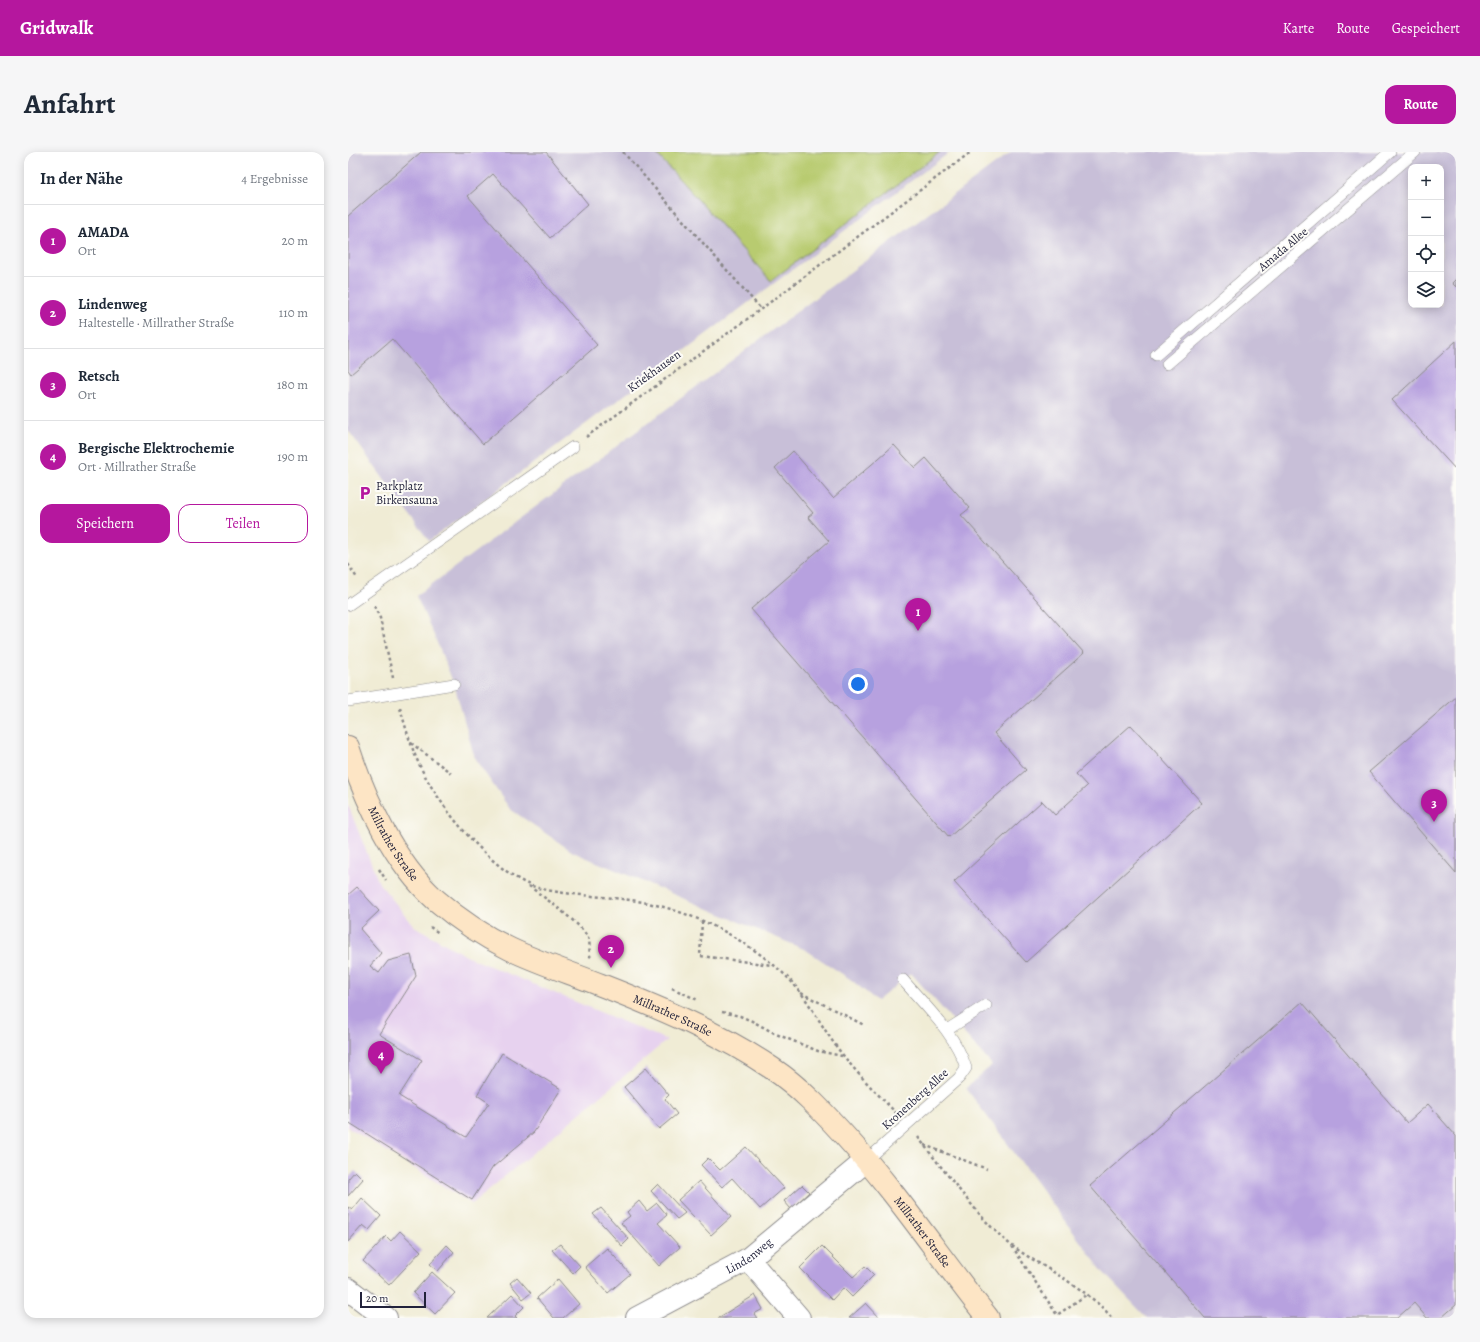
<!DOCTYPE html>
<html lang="de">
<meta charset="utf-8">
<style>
body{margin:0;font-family:Alegreya,serif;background:#f6f6f7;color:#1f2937}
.controls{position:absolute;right:12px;top:12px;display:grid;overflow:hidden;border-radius:8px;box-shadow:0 2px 10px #0003}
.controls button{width:36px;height:36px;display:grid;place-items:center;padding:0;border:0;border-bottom:1px solid #e0e1e3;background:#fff;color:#1f2937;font:20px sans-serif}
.scale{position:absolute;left:12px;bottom:10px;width:66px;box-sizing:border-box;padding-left:4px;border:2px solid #22223b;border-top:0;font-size:11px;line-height:14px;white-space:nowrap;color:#22223b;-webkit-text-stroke:3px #fdfcf7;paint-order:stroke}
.you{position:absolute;left:510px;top:532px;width:14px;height:14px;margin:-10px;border:3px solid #fff;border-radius:50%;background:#1a73e8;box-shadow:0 0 0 6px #1a73e833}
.badge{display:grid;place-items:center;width:26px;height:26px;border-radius:50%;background:#b5179e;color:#fff;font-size:13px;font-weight:700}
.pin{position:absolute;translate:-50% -33px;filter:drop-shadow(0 1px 2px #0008)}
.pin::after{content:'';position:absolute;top:21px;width:14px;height:12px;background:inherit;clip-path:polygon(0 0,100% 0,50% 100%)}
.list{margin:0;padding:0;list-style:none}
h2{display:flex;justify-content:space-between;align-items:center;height:52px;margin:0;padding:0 16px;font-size:17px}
h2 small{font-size:13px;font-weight:400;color:#747a83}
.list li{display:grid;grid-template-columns:26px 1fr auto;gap:12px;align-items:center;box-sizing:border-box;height:72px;padding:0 16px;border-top:1px solid #e0e1e3}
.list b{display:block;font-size:15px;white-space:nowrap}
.list p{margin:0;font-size:13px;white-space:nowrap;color:#747a83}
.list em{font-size:13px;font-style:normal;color:#747a83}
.actions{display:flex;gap:8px;padding:12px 16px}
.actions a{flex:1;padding:9px 0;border:1px solid #b5179e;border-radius:12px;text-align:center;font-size:14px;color:#b5179e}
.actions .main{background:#b5179e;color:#fff}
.icon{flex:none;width:22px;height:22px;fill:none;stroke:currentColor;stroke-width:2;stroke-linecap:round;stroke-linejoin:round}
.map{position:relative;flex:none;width:1108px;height:1166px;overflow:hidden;border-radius:12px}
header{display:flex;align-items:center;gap:24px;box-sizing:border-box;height:56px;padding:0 20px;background:#b5179e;color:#fff}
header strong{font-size:19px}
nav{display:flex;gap:22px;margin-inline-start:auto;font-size:14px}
.intro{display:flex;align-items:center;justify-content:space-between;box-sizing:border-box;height:96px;padding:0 24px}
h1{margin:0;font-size:28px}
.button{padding:10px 18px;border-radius:12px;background:#b5179e;color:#fff;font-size:14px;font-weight:700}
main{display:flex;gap:24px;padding:0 24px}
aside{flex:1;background:#fff;border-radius:12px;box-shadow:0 2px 10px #0003}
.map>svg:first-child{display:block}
.built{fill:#e7d2ef}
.industrial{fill:#c8bfd8;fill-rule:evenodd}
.green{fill:#b8cb6f;stroke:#6d7655}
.building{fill:#b7a1df}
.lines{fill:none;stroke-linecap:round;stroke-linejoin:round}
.service-casing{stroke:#898788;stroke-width:12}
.minor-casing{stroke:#898788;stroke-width:24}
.secondary-casing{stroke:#898788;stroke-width:24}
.path{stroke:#898788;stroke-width:2.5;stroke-dasharray:3 3;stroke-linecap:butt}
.service{stroke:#fff;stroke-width:11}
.minor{stroke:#fff;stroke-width:22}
.secondary{stroke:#fde5c5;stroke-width:22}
.labels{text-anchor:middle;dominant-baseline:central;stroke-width:4;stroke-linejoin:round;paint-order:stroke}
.street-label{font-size:12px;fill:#22223b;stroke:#fdfcf7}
.poi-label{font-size:12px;fill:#22223b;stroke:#fdfcf7;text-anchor:start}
</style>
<header>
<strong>Gridwalk</strong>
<nav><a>Karte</a><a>Route</a><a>Gespeichert</a></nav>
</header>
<div class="intro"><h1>Anfahrt</h1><a class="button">Route</a></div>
<main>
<aside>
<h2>In der Nähe<small>4 Ergebnisse</small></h2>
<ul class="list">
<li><span class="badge">1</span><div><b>AMADA</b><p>Ort</p></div><em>20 m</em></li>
<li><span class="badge">2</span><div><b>Lindenweg</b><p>Haltestelle · Millrather Straße</p></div><em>110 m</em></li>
<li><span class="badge">3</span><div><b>Retsch</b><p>Ort</p></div><em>180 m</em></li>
<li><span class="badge">4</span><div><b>Bergische Elektrochemie</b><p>Ort · Millrather Straße</p></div><em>190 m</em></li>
</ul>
<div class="actions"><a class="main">Speichern</a><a>Teilen</a></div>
</aside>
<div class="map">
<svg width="1108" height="1166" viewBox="0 0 1108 1166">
<rect width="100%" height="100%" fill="#fdfcf7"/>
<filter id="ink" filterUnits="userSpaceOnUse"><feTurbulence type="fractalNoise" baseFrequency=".025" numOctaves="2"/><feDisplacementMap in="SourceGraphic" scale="8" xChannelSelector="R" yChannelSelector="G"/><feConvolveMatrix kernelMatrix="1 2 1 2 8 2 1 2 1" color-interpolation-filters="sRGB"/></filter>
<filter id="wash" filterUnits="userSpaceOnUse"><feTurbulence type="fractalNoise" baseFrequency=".012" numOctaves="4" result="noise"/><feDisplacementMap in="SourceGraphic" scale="16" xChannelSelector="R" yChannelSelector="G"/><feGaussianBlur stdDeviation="0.9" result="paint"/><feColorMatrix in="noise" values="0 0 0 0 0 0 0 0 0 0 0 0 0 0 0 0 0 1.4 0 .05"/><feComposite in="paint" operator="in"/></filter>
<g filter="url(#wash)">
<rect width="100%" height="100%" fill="#f0ecd5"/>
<!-- built -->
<path class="built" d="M0,653L31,731L66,774L120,805L319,888L124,1052L0,975Z"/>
<!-- industrial -->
<path class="industrial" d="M0,0H602L81,389L0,278Z
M663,0H1108V1166H799L755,1120L618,936L644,913L563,821L529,849L502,827L458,798L225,700L162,657L127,607L106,532L85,481L68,444ZM1063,15H1093V153H1063Z"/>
<!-- green -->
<path class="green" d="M307,0H592L423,129Z"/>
<g id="blocks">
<!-- building -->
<path class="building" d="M73,0H198L240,52L202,86L145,22L120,44L249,193L135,292L44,187L3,222L0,218V64Z
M1108,127V135L1104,131Z
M1108,189V318L1044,248Z
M546,293L567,316L578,306L622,356L613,363L736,501L646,581L678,618L601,685L403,457L481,389L460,365L465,361L427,316L445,299L485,346Z
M1108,545V721L1021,620Z
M783,573L854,651L678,810L606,730L694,649L707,663L739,634L728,622Z
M9,735L31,759L12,777L33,801L22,814L31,821L40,809L63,803L68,824L31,882L74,908L51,944L118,985L141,951L129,943L154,901L213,937L186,980L145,1015L124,1048L0,970V743Z
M954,850L1059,971L1080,952L1108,984V1153L1093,1166H1079L1066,1151L1049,1166H857L742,1034Z
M298,916L321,943L317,947L329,962L311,977L276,935Z
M398,995L436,1036L412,1057L384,1026L374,1035L353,1013L360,1006L372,1018Z
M7,1019L15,1027L0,1044V1027Z
M351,1029L383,1065L363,1083L330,1048Z
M310,1032L337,1061L329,1067L303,1039Z
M454,1033L461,1040L443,1057L436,1049Z
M14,1046L33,1064L21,1078L15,1073L0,1090V1055L4,1058Z
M291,1049L299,1059L309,1051L319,1063L310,1071L332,1095L311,1114L273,1071L282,1064L279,1060Z
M253,1056L281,1087L274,1094L245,1062Z
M52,1079L73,1099L41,1133L15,1109L38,1084L43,1089Z
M212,1092L232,1114L225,1121L204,1098Z
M99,1093L106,1100L90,1119L82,1112Z
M474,1094L505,1125L517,1114L526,1123L504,1145L495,1136L484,1148L452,1116Z
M259,1096L282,1122L260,1141L237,1115Z
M84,1120L107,1141L87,1162L65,1141Z
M169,1125L183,1141L175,1147L162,1131Z
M210,1127L231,1152L215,1166H206L189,1146Z
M164,1142L176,1155L167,1164L169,1166H139Z
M407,1143L415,1157L406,1162L409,1166H370Z
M518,1151L532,1166H501Z"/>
</g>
</g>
<g filter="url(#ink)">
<use href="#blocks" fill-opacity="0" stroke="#898788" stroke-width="1"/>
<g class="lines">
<defs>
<path id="service" d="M808,203L1042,0
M819,212L1067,0
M0,453L225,295
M0,549L106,532
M599,878L638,853
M519,1008L611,926L618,916C607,881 578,855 555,828"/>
<g id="minor">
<path d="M400,1107L451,1166"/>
<path d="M0,1137L38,1166"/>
<path id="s1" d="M289,1166L400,1107L519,1008"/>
</g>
<g id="secondary">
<path id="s2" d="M0,595C17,647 46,711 88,748C110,767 135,784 162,797C191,811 223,821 253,833C312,856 372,881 425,917C452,935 475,960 497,984C549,1041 592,1106 640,1166"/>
</g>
</defs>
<!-- service casing -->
<use href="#service" class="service-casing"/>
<!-- minor casing -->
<use href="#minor" class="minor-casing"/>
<!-- secondary casing -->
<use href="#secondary" class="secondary-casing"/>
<!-- path -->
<path class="path" d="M275,0L413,157
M238,285L413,157L623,0
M0,412L9,426
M26,454L32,466L45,526
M52,556C58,576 63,596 72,614C91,655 149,727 194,737C225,744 258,744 289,749C319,754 352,766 379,781C405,796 434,816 453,841C468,861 479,884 495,903C511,924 530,942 548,961
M63,591L103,621
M31,717L38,728
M181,734C194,744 238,775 241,788C242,793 241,799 242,804L243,805
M354,769L352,804L424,813
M82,775L91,781
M324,836L350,848
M453,841L516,873
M374,860L392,864L404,869L428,882L470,899L494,904
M570,985C584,1004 599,1022 613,1040C629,1059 644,1078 663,1093C696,1117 737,1134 764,1166
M576,993L639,1017
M664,1094L709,1163L738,1143"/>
<!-- service -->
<use href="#service" class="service"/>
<!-- minor -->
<use href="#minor" class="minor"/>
<!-- secondary -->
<use href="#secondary" class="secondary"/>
</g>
</g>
<!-- icons -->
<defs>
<symbol id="parking-bare" viewBox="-9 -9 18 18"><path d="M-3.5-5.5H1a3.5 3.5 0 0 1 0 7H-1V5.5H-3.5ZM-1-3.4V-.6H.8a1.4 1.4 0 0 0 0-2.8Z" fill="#b5179e" stroke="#fdfcf7" stroke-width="2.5" paint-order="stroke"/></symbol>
</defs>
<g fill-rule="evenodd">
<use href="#parking-bare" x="7" y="331" width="20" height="20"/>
</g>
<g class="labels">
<!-- street labels -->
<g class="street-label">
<text transform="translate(935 97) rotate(-40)">Amada Allee</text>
<text transform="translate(306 219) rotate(-36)">Kriekhausen</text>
<text stroke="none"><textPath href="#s2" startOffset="107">Millrather Straße</textPath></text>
<text stroke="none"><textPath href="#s2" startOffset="443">Millrather Straße</textPath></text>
<text transform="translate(567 947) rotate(-42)">Kronenberg Allee</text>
<text stroke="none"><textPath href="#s2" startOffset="779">Millrather Straße</textPath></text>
<text stroke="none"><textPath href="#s1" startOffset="128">Lindenweg</textPath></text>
</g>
<!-- poi labels -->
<g class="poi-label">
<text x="28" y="334">Parkplatz<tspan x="28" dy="14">Birkensauna</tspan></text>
</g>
</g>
</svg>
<div class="controls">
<button>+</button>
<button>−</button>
<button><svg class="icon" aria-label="locate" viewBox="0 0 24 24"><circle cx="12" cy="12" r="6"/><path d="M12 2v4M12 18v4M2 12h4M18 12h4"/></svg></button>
<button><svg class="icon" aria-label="layers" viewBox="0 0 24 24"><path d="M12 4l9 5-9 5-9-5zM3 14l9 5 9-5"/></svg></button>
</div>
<div class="scale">20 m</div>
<div class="you"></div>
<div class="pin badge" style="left:570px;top:479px">1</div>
<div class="pin badge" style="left:263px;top:816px">2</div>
<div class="pin badge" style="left:1086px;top:670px">3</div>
<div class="pin badge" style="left:33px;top:922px">4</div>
</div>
</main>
